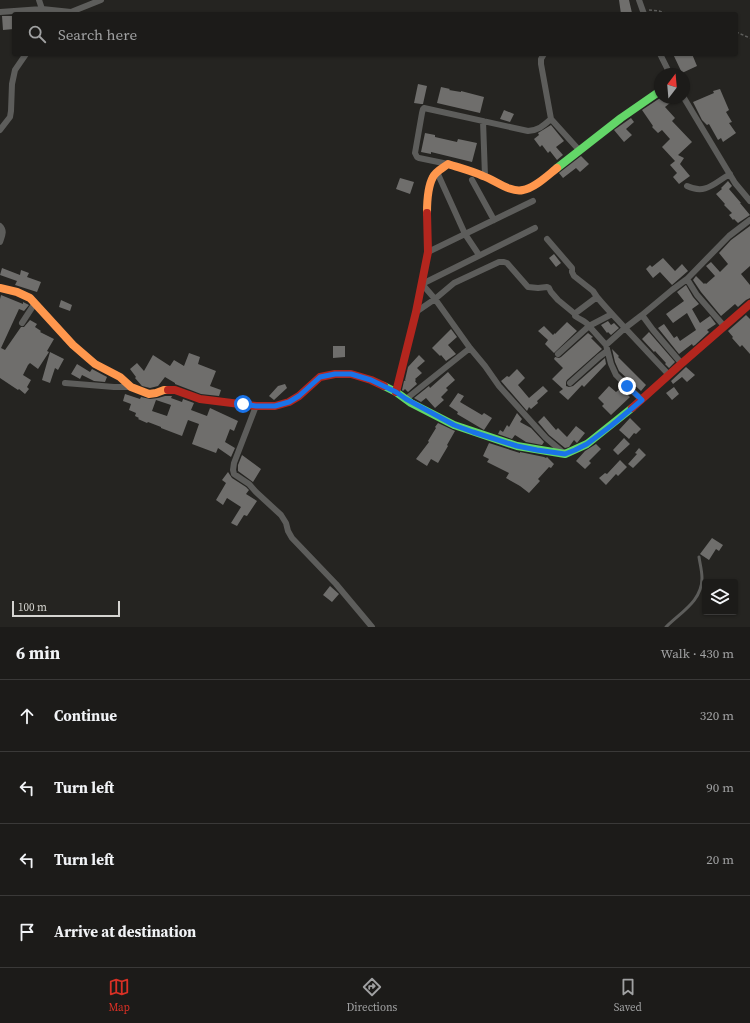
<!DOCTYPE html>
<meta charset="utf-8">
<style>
body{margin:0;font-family:"Source Serif 4",serif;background:#252422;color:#f1f3f6}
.controls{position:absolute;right:12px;bottom:12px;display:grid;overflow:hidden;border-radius:4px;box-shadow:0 1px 3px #0004}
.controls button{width:36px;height:36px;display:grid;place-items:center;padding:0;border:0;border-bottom:1px solid #3a3938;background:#1c1b19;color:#f1f3f6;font:20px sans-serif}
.compass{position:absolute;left:654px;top:68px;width:36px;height:36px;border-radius:50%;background:#1c1b19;box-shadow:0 1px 3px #0004;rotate:16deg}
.scale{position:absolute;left:12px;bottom:10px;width:108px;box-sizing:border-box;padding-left:4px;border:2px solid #d5d4d1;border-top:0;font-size:11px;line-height:14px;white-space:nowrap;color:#d5d4d1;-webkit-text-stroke:3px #262520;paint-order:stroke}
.stop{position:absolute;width:12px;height:12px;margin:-9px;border:3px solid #1a73e8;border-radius:50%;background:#fff}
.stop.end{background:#1a73e8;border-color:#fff;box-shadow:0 1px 4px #0008}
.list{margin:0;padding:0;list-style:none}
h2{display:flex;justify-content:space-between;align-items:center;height:52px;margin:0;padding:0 16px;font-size:17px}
h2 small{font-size:13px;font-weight:400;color:#a0a1a2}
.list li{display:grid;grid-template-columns:26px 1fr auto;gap:12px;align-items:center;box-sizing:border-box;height:72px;padding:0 16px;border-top:1px solid #3a3938}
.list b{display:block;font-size:15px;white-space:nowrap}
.list em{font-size:13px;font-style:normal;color:#a0a1a2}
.icon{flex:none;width:22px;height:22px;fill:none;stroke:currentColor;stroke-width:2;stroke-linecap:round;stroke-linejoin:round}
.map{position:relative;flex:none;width:750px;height:627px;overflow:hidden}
.search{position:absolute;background:#1c1b19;box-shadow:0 1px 3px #0004;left:12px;right:12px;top:12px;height:44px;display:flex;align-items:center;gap:10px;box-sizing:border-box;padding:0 14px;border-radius:4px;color:#a0a1a2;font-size:15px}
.sheet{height:340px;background:#1c1b19}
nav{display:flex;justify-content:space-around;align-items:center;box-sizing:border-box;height:56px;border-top:1px solid #3a3938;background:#1c1b19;font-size:11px;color:#a0a1a2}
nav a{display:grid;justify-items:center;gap:2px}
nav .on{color:#d93025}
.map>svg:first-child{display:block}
.building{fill:#6f6e6c;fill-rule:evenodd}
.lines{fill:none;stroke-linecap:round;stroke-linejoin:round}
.path{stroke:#5e5e5c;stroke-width:1.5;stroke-dasharray:3 2;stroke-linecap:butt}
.lane{stroke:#5d5d5b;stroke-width:3}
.street{stroke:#5d5d5b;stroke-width:6}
.fast{stroke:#63d668;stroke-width:8}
.slow{stroke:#ff974d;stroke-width:8}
.jam{stroke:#b3261e;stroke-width:8}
.route{stroke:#1a73e8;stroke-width:5}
</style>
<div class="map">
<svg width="750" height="627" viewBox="0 0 750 627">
<rect width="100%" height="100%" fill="#252421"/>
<!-- building -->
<path class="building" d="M619,0H629L632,13L621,14Z
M2,16H14V29L3,30Z
M673,54H692L697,66L682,73Z
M418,84L427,86L423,104H421L414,103Z
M441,87L450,89L449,90L461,92V91L484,97L480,113L437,103Z
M720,89L729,110L726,112L732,122L729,123L736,133L723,142L721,138L718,140L709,124L707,125L702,120L693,102L714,93L713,91Z
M660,98H666L670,103L665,107L675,118L672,121L692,142L678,155L684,158L680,164L690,176L679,184L673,177L677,173L670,165L675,161L662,147L670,139L662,130L658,133L652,127L653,126L642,110Z
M504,110L514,114L510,122L500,119Z
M631,118L634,122L626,129L632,135L624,142L614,130Z
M551,125L564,141L556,147L563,155L557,160L550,151L548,153L542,145L540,147L534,139L539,135L538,133Z
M425,133L435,135V137L457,142L458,139L477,143L472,162L431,152V154L421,152Z
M581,156L589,164L580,172L576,168L563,178L559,173Z
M400,178L414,182L410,194L396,189Z
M728,181L732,186L729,189L741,203H740L750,215L738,223L734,219L733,220L729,215L732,213L724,205L725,204L716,194L722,189L721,188Z
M750,226V266L741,274L750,285V298L746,300L738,307L735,304L721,316L701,292L693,280L696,276L704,284L705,283L706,284L715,276L706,266L711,262L720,272L728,264L719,253L731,240Z
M554,254L561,263L556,267L549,258Z
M663,258L675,271L682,264L688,271L672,285L660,272L653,278L646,269L650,265L652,267Z
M2,268L20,275L21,270L29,273L27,277L41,282L37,292L15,285L17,281L0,275Z
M686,285L693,297L699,304L692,309L700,323L710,316L716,324L707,330L709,332L695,345L693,346L692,344L679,354L658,328L664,324L674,338L677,336L680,341L696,330L687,313L673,323L666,314L684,301L677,292Z
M1,295L23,304V302L29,305L24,311L19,309L1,348L5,350L21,327H24L30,320L37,324L35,327L41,331L40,332L54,339L47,351L49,352L38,369L30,363L28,365L23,375L31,380L27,387L29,389L25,394L19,389L18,390L0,378V299Z
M61,300L72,305L70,311L59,307Z
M746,315L750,319V354L742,345L740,347L732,338L733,337L728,331Z
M608,321L611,325L614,323L619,328L611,335L608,332L607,333L601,325Z
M567,322L577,331L554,353L545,344L548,340L538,331L544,326L553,335L555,333V334Z
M451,329L457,337L448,345L456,354L446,361L441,355L440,356L432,348Z
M649,332L675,362L669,368L665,364L666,363L655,351L654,352L642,339Z
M588,333L593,337L591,338L602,349L567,380L566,382V386L569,387L573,386L605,358L606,364L584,387L582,385L568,400L559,392L563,389L552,379L563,368L554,359L555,357L559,358L561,357Z
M333,346H345V357L333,358Z
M612,349L619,356L618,357L646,385L641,391L619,371L615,362Z
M50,352L64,359L58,370L55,368L50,383L42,380Z
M189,353L200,357L198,364L216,371L210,386L221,390L219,396L201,394L175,384V383L165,377L158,386L150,388L142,386L135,378L136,377L130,369L137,363L144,371L153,355L170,366L174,360L184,366Z
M419,355L425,361L417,368L422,373L415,379L416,380L415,381L417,384L408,392L405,389L403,391L402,390L404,381L406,380H405L408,367Z
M77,364L90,372L92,369L107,377L105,382L94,381L82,375L80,379L71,374Z
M686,367L695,375L687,382L682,377L673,384L671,381Z
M517,369L525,378L518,385L529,398L543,386L548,391L537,401L538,403L531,409L529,407L527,411L501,381L507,376L509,377Z
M448,372L455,380L446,388L448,390L441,397L444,400L435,408L426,398L421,402L414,398L429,386L430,388Z
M285,384L287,388L274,400L269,396L278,386Z
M609,386L616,392L621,388L630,397L611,415L602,406L604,404L598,398Z
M674,387L679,394L672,400L666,393Z
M458,393L464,396L460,402L482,415L484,413L492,418L484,430L457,414L458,412L449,406Z
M125,394L140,399L141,397L150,399L158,398L165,396H172L171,398L182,402L183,399L194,403L191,410L207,416L210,408L238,421L234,431L230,429L225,442L235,448L231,457L218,448L216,453L192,444L199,424L188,420L182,436L161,428V427L148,422L147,423L138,419L139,418L135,416L136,413L129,410L131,404L123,401ZM156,400L171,405L167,416L152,411Z
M517,413L522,419L520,422L531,428L544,442L542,445L526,442L515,435L512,439L498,434L500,430L503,432L507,425L509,427Z
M544,416L556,430L558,428L567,437L576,426L585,433L577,443L574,440L569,447L565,448L549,435L538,422Z
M630,418L641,429L636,434L634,433L629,439L619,430Z
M438,423L455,431L447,445L448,446L438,463L431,459L427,466L416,459L429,442L428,441L436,428L435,427Z
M624,438L630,444L618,455L613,450Z
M489,443L520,453V452L544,457L546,458L547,457L554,464L551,468L549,467L538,479L540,481L529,493L520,486L506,478L509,473L487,462L489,459L483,456Z
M596,444L601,449L589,461L591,463L585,469L576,461L585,451Z
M639,448L646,455L633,468L628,464L637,454L635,453Z
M242,455L261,469L253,482L238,471V465Z
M620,460L627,467L618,476L616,474L606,485L599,478L605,473L607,474Z
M228,472L232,478L246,487L249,490L246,494L257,501L247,516L244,515L237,526L231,523L241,507L227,498L223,505L216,500L226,483L222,480Z
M712,538L723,545L719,551L716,549L709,560L700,554Z
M330,586L339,594L332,602L323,595Z"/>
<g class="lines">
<!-- path -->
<path class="path" d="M649,10L659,11L668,14
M736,32L750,38"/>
<!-- lane -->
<path class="lane" d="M666,627C681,612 702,601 702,578C702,571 700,564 699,557"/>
<!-- street -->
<path class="street" d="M39,0L42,9
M639,0L644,14
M0,12L42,9L71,12L101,0
M544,54L541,59V64L551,119
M660,54L670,74
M684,98L735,183L750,201
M483,121L485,176
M0,130L10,117L11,111L12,84L15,70L26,54
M448,164L419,158L417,157L415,153L422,113L423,109L424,108L528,131C539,130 543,126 551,119L579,150
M437,172L465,234L479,255
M472,180L494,220
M687,186C706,195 714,183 730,174
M0,226C5,231 2,236 0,242
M535,228L422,284L435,299L470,348L485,366L499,386L546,438L565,454
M547,239L572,268V272L574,276L593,291L597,297
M428,252L533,201
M416,312L435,299L454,283L499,262H504L507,263L528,287L538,288L547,287L549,288L551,292L558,300L575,314
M612,314L589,326C586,321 580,320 575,316V314L577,312L597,297C606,308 616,318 625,328L642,315L653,330L682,364
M642,315L672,290L687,279
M22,323L35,303
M724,326L697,295L687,279L729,236L750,220
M606,345L625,328L669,375
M558,354L589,326L606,345L611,364L616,375L627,386L642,400
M65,383L114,387H131
M570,383L599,357L607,351
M406,399L470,348
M256,406L234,463L233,470L234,474L249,484L256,492L281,515L286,523L288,531L292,538L336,584L372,627"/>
<!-- fast -->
<path class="fast" d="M557,168L621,118L660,91
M384,386L396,392L411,403L454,425L517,446L565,454L587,444L632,408"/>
<!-- slow -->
<path class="slow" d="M427,213C427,203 428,186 433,177C436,171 443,168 448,164C460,168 472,171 483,176C495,180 510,193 523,190C535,188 548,175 557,168
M0,288L17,292L30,298L73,345L95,364L120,377L131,387L149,394L156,393L164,390H168"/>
<!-- jam -->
<path class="jam" d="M168,390H175L200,399L256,406H275L289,402L299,396L320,377L335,374H351L371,380L384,386
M396,392L416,312L428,252L427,213
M632,408L681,364L750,304"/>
</g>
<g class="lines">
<!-- route -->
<path class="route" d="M243,404L256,406H275L289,402L299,396L320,377L335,374H351L371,380L396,392L406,399L454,425L473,432L517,446L537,450L565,454L575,450L587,444L612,425L642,400L627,386"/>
</g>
</svg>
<div class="controls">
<button><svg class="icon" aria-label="layers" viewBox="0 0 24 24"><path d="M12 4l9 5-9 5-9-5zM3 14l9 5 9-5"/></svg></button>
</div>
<svg class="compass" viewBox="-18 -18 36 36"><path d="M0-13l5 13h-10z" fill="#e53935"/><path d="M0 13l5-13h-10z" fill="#a0a1a2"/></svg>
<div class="scale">100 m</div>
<div class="stop" style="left:243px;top:404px"></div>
<div class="stop end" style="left:627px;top:386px"></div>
<div class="search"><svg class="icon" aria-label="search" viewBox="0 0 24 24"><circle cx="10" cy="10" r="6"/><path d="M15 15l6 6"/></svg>Search here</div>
</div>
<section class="sheet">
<h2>6 min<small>Walk · 430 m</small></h2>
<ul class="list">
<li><svg class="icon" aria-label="ahead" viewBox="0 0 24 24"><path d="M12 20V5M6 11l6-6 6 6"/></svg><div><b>Continue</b></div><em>320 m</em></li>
<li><svg class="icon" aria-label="left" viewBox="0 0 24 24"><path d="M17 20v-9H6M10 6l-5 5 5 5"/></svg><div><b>Turn left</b></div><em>90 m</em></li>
<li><svg class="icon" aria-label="left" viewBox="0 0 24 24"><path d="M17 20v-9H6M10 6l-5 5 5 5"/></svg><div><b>Turn left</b></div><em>20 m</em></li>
<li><svg class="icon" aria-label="arrive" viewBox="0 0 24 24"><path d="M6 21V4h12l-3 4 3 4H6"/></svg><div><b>Arrive at destination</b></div></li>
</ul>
</section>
<nav>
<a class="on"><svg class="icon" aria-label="map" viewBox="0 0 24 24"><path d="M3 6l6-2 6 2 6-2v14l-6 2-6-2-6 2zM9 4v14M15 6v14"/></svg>Map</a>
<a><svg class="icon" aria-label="directions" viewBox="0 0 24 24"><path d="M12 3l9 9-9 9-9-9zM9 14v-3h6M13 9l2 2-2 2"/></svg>Directions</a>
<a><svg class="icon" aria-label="saved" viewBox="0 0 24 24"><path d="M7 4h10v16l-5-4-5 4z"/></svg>Saved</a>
</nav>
